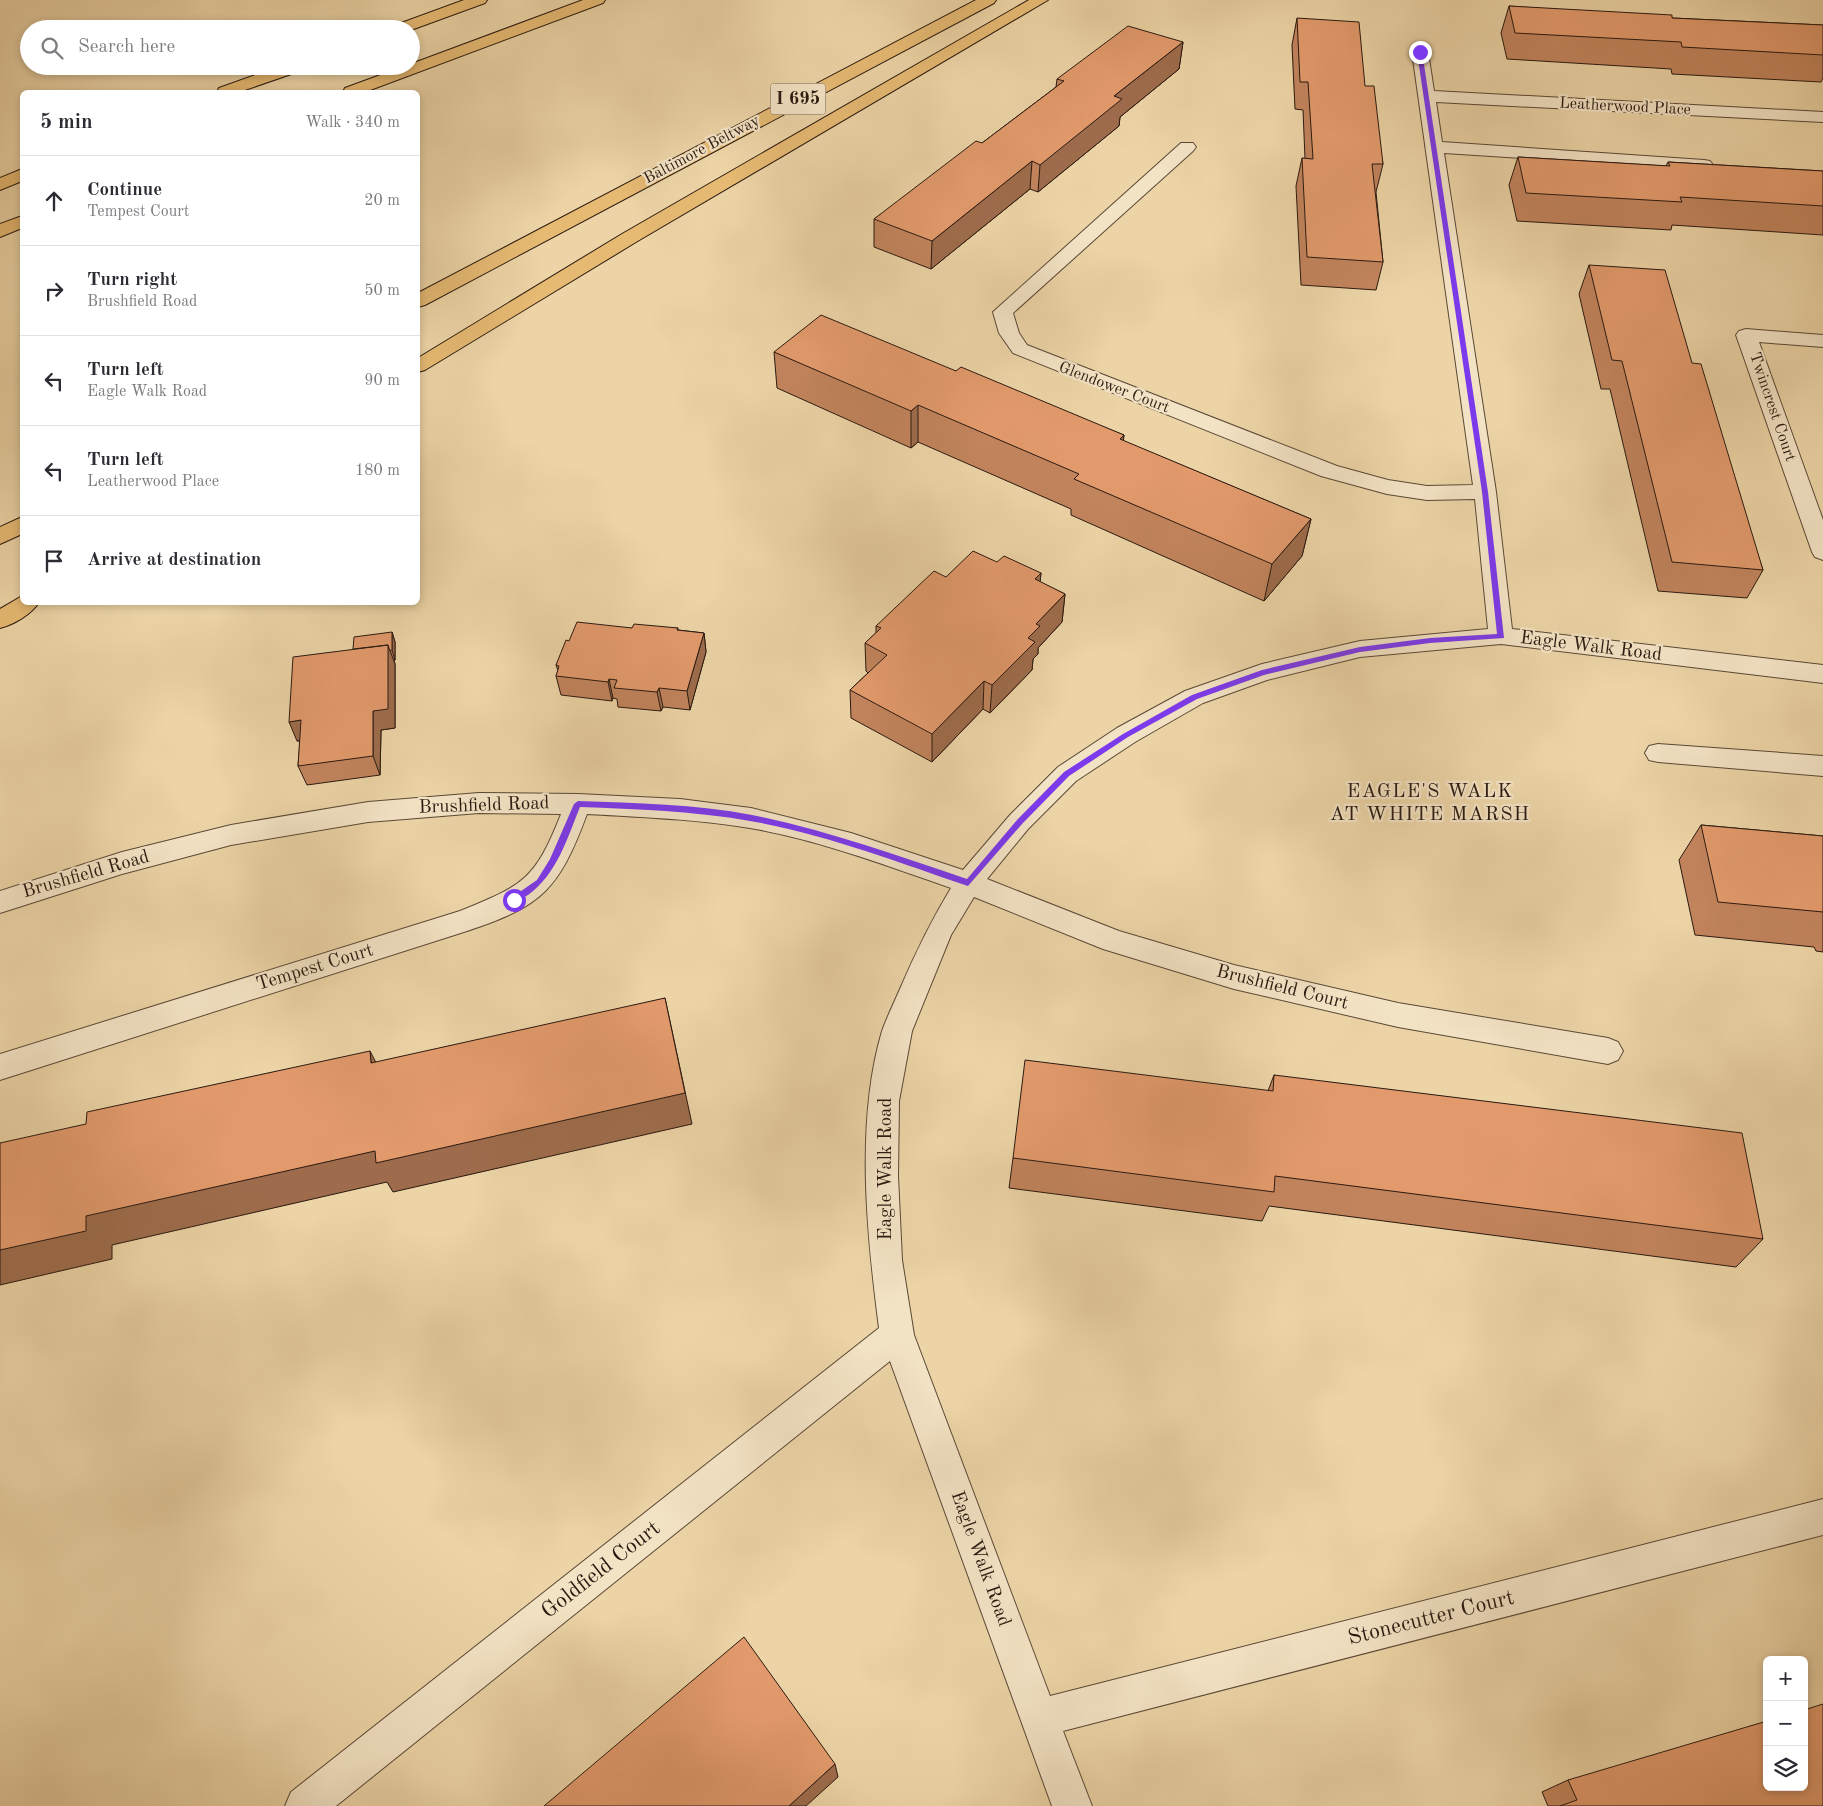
<!DOCTYPE html>
<meta charset="utf-8">
<style>
body{margin:0;font-family:"Old Standard TT",serif;background:#f7f7f7;color:#2b2b33}
.controls{position:absolute;right:15px;bottom:15px;display:grid;overflow:hidden;border-radius:8px;box-shadow:0 2px 8px #0003}
.controls button{width:45px;height:45px;display:grid;place-items:center;padding:0;border:0;border-bottom:1px solid #e1e1e2;background:#fff;color:#2b2b33;font:25px sans-serif}
.stop{position:absolute;width:15px;height:15px;margin:-11px;border:4px solid #7c3aed;border-radius:50%;background:#fff}
.stop.end{background:#7c3aed;border-color:#fff;box-shadow:0 1px 5px #0008}
.list{margin:0;padding:0;list-style:none}
h2{display:flex;justify-content:space-between;align-items:center;height:65px;margin:0;padding:0 20px;font-size:21px}
h2 small{font-size:16px;font-weight:400;color:#7c7c81}
.list li{display:grid;grid-template-columns:32px 1fr auto;gap:15px;align-items:center;box-sizing:border-box;height:90px;padding:0 20px;border-top:1px solid #e1e1e2}
.list b{display:block;font-size:19px;white-space:nowrap}
.list p{margin:0;font-size:16px;white-space:nowrap;color:#7c7c81}
.list em{font-size:16px;font-style:normal;color:#7c7c81}
.icon{flex:none;width:28px;height:28px;fill:none;stroke:currentColor;stroke-width:2;stroke-linecap:round;stroke-linejoin:round}
.map{position:relative;flex:none;width:1823px;height:1806px;overflow:hidden}
.search{position:absolute;background:#fff;box-shadow:0 2px 8px #0003;left:20px;top:20px;width:400px;height:55px;display:flex;align-items:center;gap:12px;box-sizing:border-box;padding:0 18px;border-radius:28px;color:#7c7c81;font-size:19px}
.panel{position:absolute;background:#fff;box-shadow:0 2px 8px #0003;left:20px;top:90px;width:400px;height:515px;border-radius:8px}
.map>svg:first-child{display:block}
.lines{fill:none;stroke-linecap:round;stroke-linejoin:round}
.minor-casing{stroke:#5a4836;stroke-width:2}
.highway-casing{stroke:#2a1910;stroke-width:2}
.minor{fill:#f3e3c5;fill-rule:evenodd}
.highway{fill:#e6ba73;fill-rule:evenodd}
.wall{fill:#c2845d;stroke:#2a1910}
.shaded-wall{fill:#9e6c4c;stroke:#2a1910}
.building{fill:#e29a6c;stroke:#2a1910}
.route{fill:#7c3aed}
.labels{text-anchor:middle;dominant-baseline:central;stroke-width:4.5;stroke-linejoin:round;paint-order:stroke}
.far-street-label{font-size:16px;fill:#2a1910;stroke:#f3e3c5}
.shield{fill:#f3e3c5;stroke:#665646;stroke-width:1}
.shield-label{font-size:18px;font-weight:bold;fill:#2a1910}
.street-label{font-size:19px;fill:#2a1910;stroke:#f3e3c5}
.neighbourhood-label{font-size:20px;letter-spacing:1px;fill:#2a1910;stroke:#f3e3c5}
.near-street-label{font-size:22px;fill:#2a1910;stroke:#f3e3c5}
</style>
<div class="map">
<svg width="1823" height="1806" viewBox="0 0 1823 1806">
<rect width="100%" height="100%" fill="#ecd4a6"/>
<filter id="stains"><feTurbulence type="fractalNoise" baseFrequency=".004" numOctaves="4"/><feColorMatrix values="0 0 0 0 .2 0 0 0 0 .09 0 0 0 0 .02 0 0 0 .5 -.17"/></filter>
<radialGradient id="worn" r=".72"><stop offset=".6" stop-color="#630" stop-opacity="0"/><stop offset="1" stop-color="#630" stop-opacity=".3"/></radialGradient>
<g class="lines">
<defs>
<path id="minor" d="M1420,47L1428,52L1434,91L1823,112V122L1436,102L1442,142L1704,160L1710,161L1713,165L1710,169L1704,170L1444,153L1496,492L1512,629L1823,665V683L1501,644L1360,657L1267,680L1203,703L1135,742L1076,781L1028,829L987,879L1119,931L1234,965L1398,1003L1608,1038L1618,1042L1623,1051L1618,1060L1608,1064L1398,1027L1234,989L1103,949L974,897L951,935L912,1031L899,1101L898,1176L902,1260L914,1335L1050,1696L1823,1499V1535L1063,1731L1092,1806H1052L890,1361L336,1806H285L291,1792L879,1328C867,1236 855,1122 882,1031C887,1017 894,1003 900,989C915,954 931,921 951,888C885,865 819,840 750,828C696,819 641,817 587,814C559,889 543,906 467,931L0,1080V1054L460,911C524,885 535,880 561,814L479,813L368,822L231,845L122,874L0,913V891L122,852L231,825L368,802L479,793L578,794L680,799L751,808L851,833L963,870L1010,815L1058,767L1117,728L1185,691L1262,664L1360,641L1488,629L1475,499L1427,500L1387,494L1321,476L1013,353L999,333L993,312L1181,143H1193L1196,147L1193,151L1013,313L1019,333L1027,345L1337,466L1388,480L1427,486L1473,485L1412,52Z
M1746,329L1823,335V347L1759,342L1823,520V560L1815,557L1812,552L1736,335L1739,331Z
M1658,744L1823,756V776L1658,762L1649,760L1645,753L1649,746Z"/>
<path id="highway" d="M464,0H487L485,3L411,30L391,29L393,26Z
M583,0H605L603,3L365,92H343L345,88L405,66H411V64Z
M976,0H996L994,3L425,305L418,307V293Z
M1029,0H1048L636,242L425,370L418,372V358L622,234Z
M281,66H305L303,70L239,92H217L219,88Z
M22,169V181L0,190V178Z
M22,216V228L0,237V224Z
M22,517V534L0,544V527Z
M22,596V602H39C32,614 13,625 0,628V609Z"/>
</defs>
<!-- minor casing -->
<use href="#minor" class="minor-casing"/>
<!-- highway casing -->
<use href="#highway" class="highway-casing"/>
<!-- minor -->
<use href="#minor" class="minor"/>
<!-- highway -->
<use href="#highway" class="highway"/>
</g>
<!-- wall -->
<path class="wall" d="M1509,6L1672,18L1823,25V78L1821,82L1672,74L1671,69L1507,59L1501,33Z
M1297,18L1365,86L1383,164L1376,192L1383,262L1376,290L1301,285L1296,186L1302,158L1305,159L1303,110L1295,109L1292,45Z
M1183,42L1179,69L1120,117L1119,126L1038,192L1030,189L931,269L874,247V219L982,143L1056,87L1057,79Z
M1518,157L1666,166L1668,162L1823,171V235L1672,225L1671,230L1517,221L1509,185Z
M1589,265L1692,363L1763,570L1747,598L1658,591L1610,389H1601L1579,294Z
M774,352L956,371L1124,435L1123,441L1311,519L1302,556L1264,601L1071,515V509L918,442L911,448L777,388Z
M1041,573L1040,582L1065,594L1062,622L1038,648V654L1033,659L1032,670L990,713L983,709L932,762L851,718L850,690L868,673L866,671L865,643L876,633V626L946,577Z
M632,628H678V630L704,633L706,652L690,710L663,707L661,711L618,707L617,699L613,698L612,701L561,695L556,676L558,671L556,665L569,641Z
M392,632L395,642V660H394L395,664V728L381,730L380,775L307,785L298,766L300,741H297Z
M1701,825L1823,836V952L1816,951L1814,947L1695,935L1679,860Z
M1274,1075L1763,1239L1736,1267L1269,1206L1262,1221L1009,1188L1013,1158L1268,1091Z
M1568,1780L1823,1806H1548L1542,1792Z"/>
<!-- shaded-wall -->
<path class="shaded-wall" d="M1183,42L1179,69L1120,117L1119,126L1038,192L1040,165L1114,96Z
M1032,161L1030,189L931,269L932,241Z
M918,405V442L911,448V411Z
M1124,435L1120,471V439Z
M1311,519L1302,556L1264,601L1272,564Z
M1041,573L1038,602L1035,579Z
M1065,594L1062,622L1038,648V654L1033,659L1032,670L990,713L992,685L1028,638L1036,624Z
M392,632L395,642V660L392,650Z
M704,633L706,652L690,710L687,691Z
M388,645L395,664V728L381,730L380,775L373,756V711Z
M609,679L613,698L612,701L608,682Z
M984,681L983,709L932,762V734Z
M659,688L663,707L661,711L657,692Z
M301,720L309,739L297,741L289,722Z
M665,998L692,1124L393,1192L387,1182L112,1245V1259L0,1285V1250L86,1216Z
M370,1051L386,1082L371,1063Z
M835,1764L838,1777L806,1806H789Z"/>
<!-- building -->
<path class="building" d="M1509,6L1672,15V18L1823,25V55L1682,47L1681,42L1515,33Z
M1297,18L1359,22L1365,86H1374L1383,164H1372L1383,262L1307,257L1302,158L1313,159L1308,82H1300Z
M1128,26L1183,42L1114,96L1122,99L1040,165L1032,161L932,241L874,219L976,141L982,143L1064,81L1057,79Z
M1518,157L1670,166L1668,162L1823,171V206L1680,197L1682,202L1526,193Z
M1589,265L1665,270L1692,363L1701,364L1763,570L1672,562L1622,361L1612,360Z
M821,315L956,371L961,367L1124,435L1120,439L1311,519L1272,564L1074,479L1079,474L918,405L911,411L774,352Z
M973,551L997,562L1004,556L1041,573L1035,579L1065,594L1036,624L1040,626L1028,638L1035,642L992,685L984,681L932,734L850,690L887,655L865,643L881,628L876,626L934,571L946,577Z
M577,622L632,628L634,624L678,628L677,630L704,633L687,691L659,688L657,692L614,688L617,680L609,679L608,682L556,676L559,666L556,665L566,640L569,641Z
M392,632V650L390,651L388,645L353,649L354,637Z
M388,645V709L373,711V756L298,766L301,720L289,722L293,657Z
M1701,825L1823,836V912L1718,902Z
M665,998L685,1093L376,1163L375,1151L86,1216V1231L0,1250V1143L86,1124L87,1112L370,1051L371,1063Z
M1025,1060L1273,1091L1274,1075L1742,1133L1763,1239L1275,1176L1274,1192L1013,1158Z
M744,1637L835,1764L789,1806H544Z
M1823,1704V1806H1560L1577,1800L1568,1780L1767,1721V1787H1804V1710Z"/>
<!-- route -->
<path class="route" d="M1422,51L1488,492L1504,638L1430,643L1360,652L1264,675L1197,699L1128,737L1069,776L1022,824L968,886C897,862 825,834 750,821C694,811 637,809 580,807C567,839 557,874 528,895C522,898 518,903 511,902V898L537,880L550,859L574,804L578,801C636,803 695,804 752,815C825,830 896,855 967,879L1017,820L1064,772L1123,734L1192,695L1262,670L1360,647L1430,638L1497,634L1482,492L1417,52Z"/>
<g class="labels">
<!-- far-street labels -->
<g class="far-street-label">
<text transform="translate(1625 107) rotate(3)">Leatherwood Place</text>
<text transform="translate(702 150) rotate(-28)">Baltimore Beltway</text>
<text transform="translate(1114 388) rotate(21)">Glendower Court</text>
<text transform="translate(1772 407) rotate(71)">Twincrest Court</text>
</g>
<!-- shield labels -->
<rect class="shield" x="770.5" y="83.5" width="55" height="31" rx="4"/>
<g class="shield-label">
<text x="798" y="99">I 695</text>
</g>
<!-- street labels -->
<g class="street-label">
<text transform="translate(1591 647) rotate(7)">Eagle Walk Road</text>
<text transform="translate(484 806) rotate(-2)">Brushfield Road</text>
<text transform="translate(86 875) rotate(-16)">Brushfield Road</text>
<text transform="translate(315 968) rotate(-17)">Tempest Court</text>
<text transform="translate(1282 988) rotate(14)">Brushfield Court</text>
<text transform="translate(886 1169) rotate(-90)">Eagle Walk Road</text>
<text transform="translate(980 1559) rotate(70)">Eagle Walk Road</text>
</g>
<!-- neighbourhood labels -->
<g class="neighbourhood-label">
<text x="1430" y="792">EAGLE'S WALK<tspan x="1430" dy="23">AT WHITE MARSH</tspan></text>
</g>
<!-- near-street labels -->
<g class="near-street-label">
<text transform="translate(601 1570) rotate(-38)">Goldfield Court</text>
<text transform="translate(1431 1618) rotate(-14)">Stonecutter Court</text>
</g>
</g>
<rect width="100%" height="100%" filter="url(#stains)"/>
<rect width="100%" height="100%" fill="url(#worn)"/>
</svg>
<div class="controls">
<button>+</button>
<button>−</button>
<button><svg class="icon" aria-label="layers" viewBox="0 0 24 24"><path d="M12 4l9 5-9 5-9-5zM3 14l9 5 9-5"/></svg></button>
</div>
<div class="stop" style="left:514px;top:900px"></div>
<div class="stop end" style="left:1420px;top:52px"></div>
<div class="search"><svg class="icon" aria-label="search" viewBox="0 0 24 24"><circle cx="10" cy="10" r="6"/><path d="M15 15l6 6"/></svg>Search here</div>
<section class="panel">
<h2>5 min<small>Walk · 340 m</small></h2>
<ul class="list">
<li><svg class="icon" aria-label="ahead" viewBox="0 0 24 24"><path d="M12 20V5M6 11l6-6 6 6"/></svg><div><b>Continue</b><p>Tempest Court</p></div><em>20 m</em></li>
<li><svg class="icon" aria-label="right" viewBox="0 0 24 24"><path d="M7 20v-9h11M14 6l5 5-5 5"/></svg><div><b>Turn right</b><p>Brushfield Road</p></div><em>50 m</em></li>
<li><svg class="icon" aria-label="left" viewBox="0 0 24 24"><path d="M17 20v-9H6M10 6l-5 5 5 5"/></svg><div><b>Turn left</b><p>Eagle Walk Road</p></div><em>90 m</em></li>
<li><svg class="icon" aria-label="left" viewBox="0 0 24 24"><path d="M17 20v-9H6M10 6l-5 5 5 5"/></svg><div><b>Turn left</b><p>Leatherwood Place</p></div><em>180 m</em></li>
<li><svg class="icon" aria-label="arrive" viewBox="0 0 24 24"><path d="M6 21V4h12l-3 4 3 4H6"/></svg><div><b>Arrive at destination</b></div></li>
</ul>
</section>
</div>
